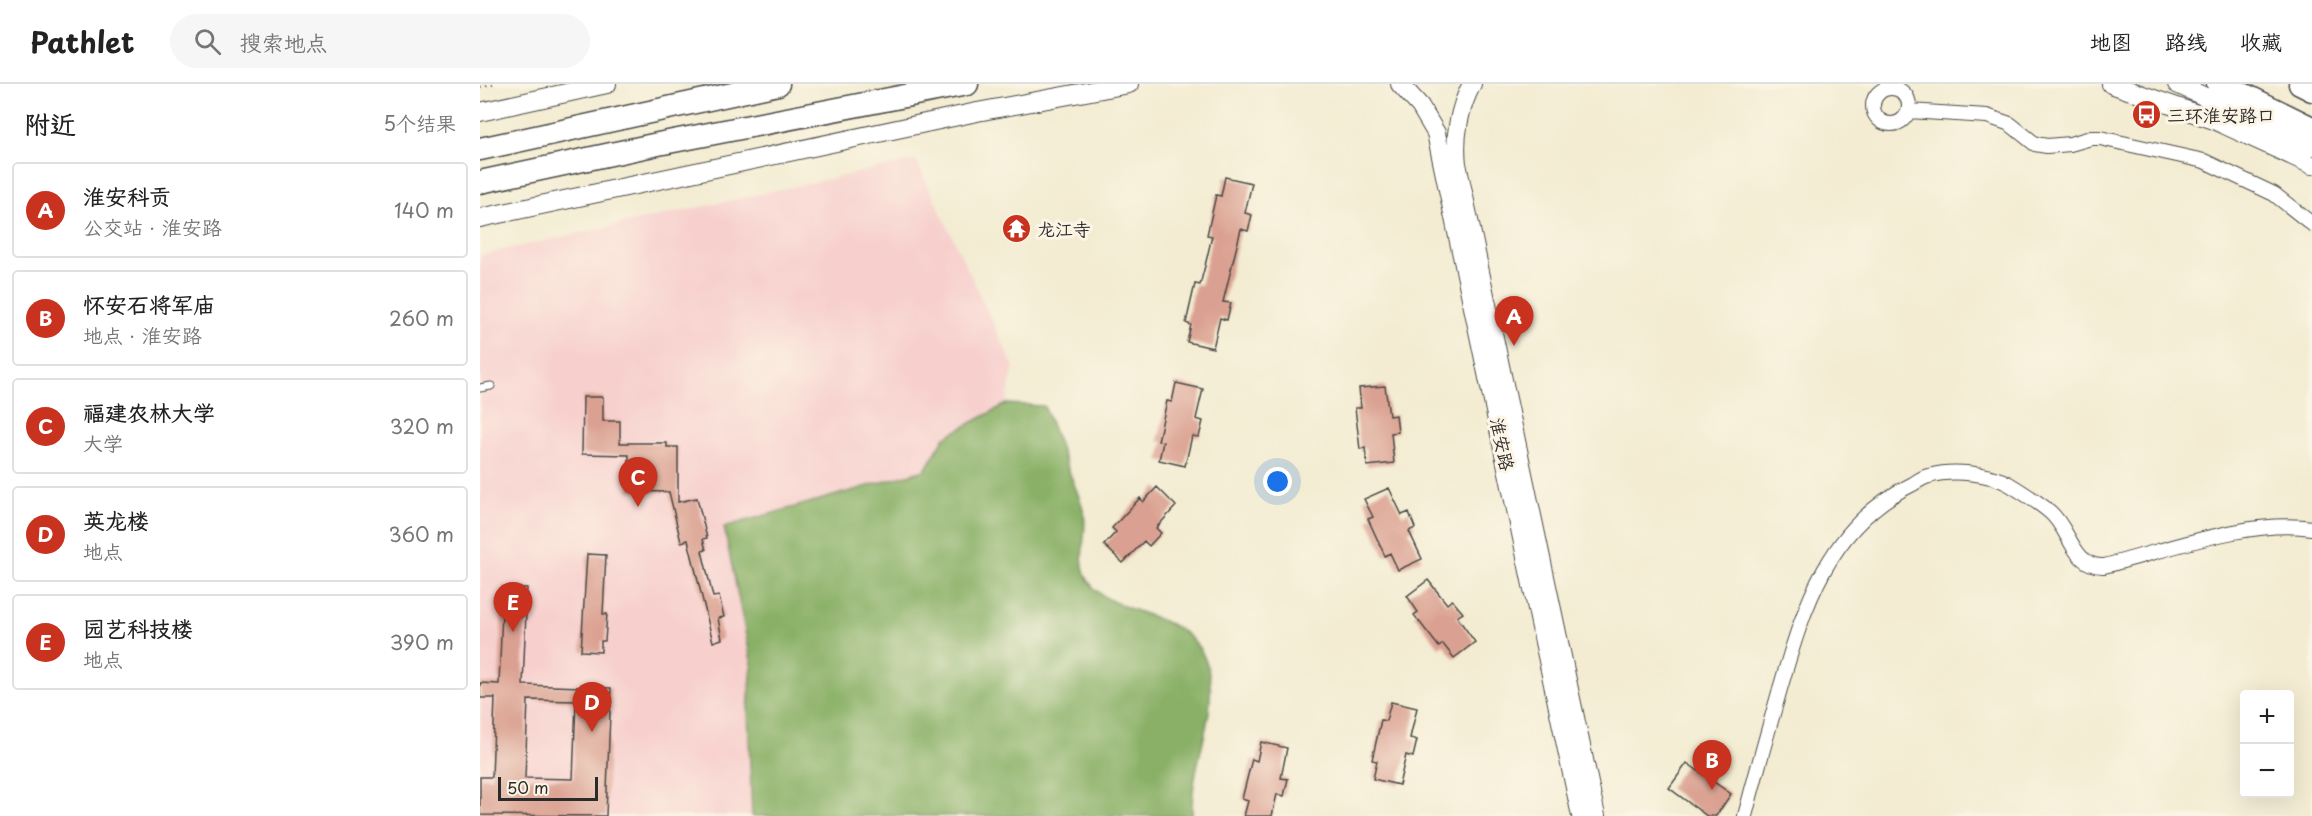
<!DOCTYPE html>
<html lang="zh">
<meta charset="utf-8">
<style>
body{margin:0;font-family:"Playpen Sans","LXGW WenKai TC",sans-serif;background:#f6f6f6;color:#222}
.controls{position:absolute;right:18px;bottom:18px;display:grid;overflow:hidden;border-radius:6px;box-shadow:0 6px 24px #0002}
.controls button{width:54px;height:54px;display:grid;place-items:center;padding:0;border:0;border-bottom:2px solid #e0e0e0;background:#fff;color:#222;font:30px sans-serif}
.scale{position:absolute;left:18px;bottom:15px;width:100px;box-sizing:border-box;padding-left:6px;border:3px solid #2b2b2b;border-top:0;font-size:16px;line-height:21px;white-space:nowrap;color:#2b2b2b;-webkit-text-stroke:4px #fcf5e5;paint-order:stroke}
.you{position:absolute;left:798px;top:398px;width:21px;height:21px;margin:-15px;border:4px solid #fff;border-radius:50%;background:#1a73e8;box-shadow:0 0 0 9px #1a73e833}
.badge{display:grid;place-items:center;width:39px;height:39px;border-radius:50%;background:#c8321e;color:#fff;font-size:20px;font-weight:700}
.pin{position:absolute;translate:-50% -50px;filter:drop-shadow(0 2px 3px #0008)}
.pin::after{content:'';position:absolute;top:32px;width:21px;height:18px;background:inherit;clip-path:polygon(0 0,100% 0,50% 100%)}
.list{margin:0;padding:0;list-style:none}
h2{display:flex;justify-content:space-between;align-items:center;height:78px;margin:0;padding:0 24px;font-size:26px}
h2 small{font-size:20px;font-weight:400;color:#767676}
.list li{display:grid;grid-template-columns:39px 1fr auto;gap:18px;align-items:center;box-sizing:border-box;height:96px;margin:0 12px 12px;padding:0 12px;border:2px solid #e0e0e0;border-radius:6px}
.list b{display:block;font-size:22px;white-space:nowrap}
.list p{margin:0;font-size:20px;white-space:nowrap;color:#767676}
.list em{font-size:20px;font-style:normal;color:#767676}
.icon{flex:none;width:33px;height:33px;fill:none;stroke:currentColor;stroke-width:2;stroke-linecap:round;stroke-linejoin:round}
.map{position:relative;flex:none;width:1832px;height:732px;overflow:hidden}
header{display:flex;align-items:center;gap:36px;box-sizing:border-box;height:84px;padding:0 30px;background:#fff;border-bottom:2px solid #e0e0e0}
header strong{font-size:28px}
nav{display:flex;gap:33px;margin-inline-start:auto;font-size:21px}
.search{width:420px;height:54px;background:#f6f6f6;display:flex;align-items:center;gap:15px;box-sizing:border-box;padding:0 21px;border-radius:33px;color:#767676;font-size:22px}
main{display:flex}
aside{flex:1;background:#fff}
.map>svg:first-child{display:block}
.built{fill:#f7d0ce}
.forest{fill:#89b066;stroke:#5a6e48;stroke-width:1.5}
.building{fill:#daa091;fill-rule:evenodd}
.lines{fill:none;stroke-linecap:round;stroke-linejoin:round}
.service-casing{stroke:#494844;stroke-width:9}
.minor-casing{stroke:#494844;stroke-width:16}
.secondary-casing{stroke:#494844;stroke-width:20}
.trunk-casing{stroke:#494844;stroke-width:25}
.path{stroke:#494844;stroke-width:2;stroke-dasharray:1.5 4.5;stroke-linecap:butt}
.service{stroke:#fff;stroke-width:7}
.minor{stroke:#fff;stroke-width:14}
.secondary{stroke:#fff;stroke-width:18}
.trunk{stroke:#fff;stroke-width:22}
.labels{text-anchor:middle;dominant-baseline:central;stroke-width:6;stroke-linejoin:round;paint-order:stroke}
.poi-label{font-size:18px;fill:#2b2b2b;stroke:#fcf5e5;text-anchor:start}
.street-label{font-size:18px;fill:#2b2b2b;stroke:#fcf5e5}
</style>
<header>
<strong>Pathlet</strong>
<div class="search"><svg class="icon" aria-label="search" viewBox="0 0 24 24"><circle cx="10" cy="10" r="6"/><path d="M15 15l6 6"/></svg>搜索地点</div>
<nav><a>地图</a><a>路线</a><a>收藏</a></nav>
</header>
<main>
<aside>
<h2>附近<small>5个结果</small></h2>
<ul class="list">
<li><span class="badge">A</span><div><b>淮安科贡</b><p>公交站 · 淮安路</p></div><em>140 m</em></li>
<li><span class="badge">B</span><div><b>怀安石将军庙</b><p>地点 · 淮安路</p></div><em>260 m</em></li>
<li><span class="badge">C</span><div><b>福建农林大学</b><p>大学</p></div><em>320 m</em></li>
<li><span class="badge">D</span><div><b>英龙楼</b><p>地点</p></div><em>360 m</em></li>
<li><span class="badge">E</span><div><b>园艺科技楼</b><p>地点</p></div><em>390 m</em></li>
</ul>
</aside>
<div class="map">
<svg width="1832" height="732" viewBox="0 0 1832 732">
<rect width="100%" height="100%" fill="#fcf5e5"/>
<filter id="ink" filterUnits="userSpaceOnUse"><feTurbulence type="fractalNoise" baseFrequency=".0167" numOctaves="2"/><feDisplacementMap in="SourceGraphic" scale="12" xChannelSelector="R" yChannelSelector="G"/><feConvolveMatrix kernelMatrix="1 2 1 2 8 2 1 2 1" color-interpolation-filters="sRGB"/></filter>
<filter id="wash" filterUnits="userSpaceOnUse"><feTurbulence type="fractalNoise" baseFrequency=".008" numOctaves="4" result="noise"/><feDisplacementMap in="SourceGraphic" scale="24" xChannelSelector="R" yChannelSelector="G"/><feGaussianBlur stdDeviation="1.35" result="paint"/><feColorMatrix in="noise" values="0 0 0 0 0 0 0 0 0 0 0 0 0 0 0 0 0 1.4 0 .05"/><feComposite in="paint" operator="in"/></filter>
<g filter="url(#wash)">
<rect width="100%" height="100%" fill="#f3ecd2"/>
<!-- built -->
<path class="built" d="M436,76L534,283L526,320L465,353L446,386L244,443L272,581L268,626L272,732H0V171Z"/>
<!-- forest -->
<path class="forest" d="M526,320L564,322C573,345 582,368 590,390C595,403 601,416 604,429C608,450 597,472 606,492C627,540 723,518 730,597C733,633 719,665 714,700C712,711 712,721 712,732H272L268,626L272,581L244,443L445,386L465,353Z"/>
<g id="blocks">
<!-- building -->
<path class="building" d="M745,93L772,99L765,129L772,131L768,147L761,145L743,218L751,219L747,236L740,234L733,264L707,258L711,241L706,239L715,200L720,201L725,182L732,152L727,151L736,111L741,112Z
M696,299L723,305L716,335L723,337L719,353L712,352L705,382L679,376L683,358L678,357L687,317L692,318Z
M905,302L909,332L916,331L918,348L911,349L914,379L887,382L885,364L880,365L875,324H881L879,304Z
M103,313H123V337H140V359H187V363H198V418L217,414L227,454L223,455L226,466L222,467L233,513L239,512L244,533L238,534L242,555L233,558L208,456L201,458L189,408L148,407L149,371L102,370Z
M677,403L696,422L676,444L681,449L669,462L664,457L643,479L624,461L636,448L632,444L660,414L663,418Z
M909,404L922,431L929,428L935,444L929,447L942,475L918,486L910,469L905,472L888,435L893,433L884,415Z
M107,470L126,471L123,530H127L125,557H121V568L101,567Z
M948,496L967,520L972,516L983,529L977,533L995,558L974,574L963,560L959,563L934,531L938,528L927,512Z
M23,503L47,504L43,601L131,604L126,732L0,731V693H12L15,614H0V599L19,600ZM48,616L96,617L93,695L45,694Z
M911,618L937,624L930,654L937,656L933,673L926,671L919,701L893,695L897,677L892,676L901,636L906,637Z
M781,658L807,664L801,694L808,695L804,712L797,710L792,732H764L768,717L762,715L772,675L777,677Z
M1207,679L1251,710L1236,732H1227L1189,704Z"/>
</g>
</g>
<g filter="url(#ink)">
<use href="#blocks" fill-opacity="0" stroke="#494844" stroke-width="1.5"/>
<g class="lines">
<defs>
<path id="service" d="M0,304L11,302"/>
<path id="minor" d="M1393 22a18 18 0 1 1 36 0a18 18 0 1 1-36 0Z
M1429,27L1507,32L1530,40L1555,60L1567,62L1590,60L1611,54H1620L1724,77L1794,110L1832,140
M1265,732C1276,690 1288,647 1300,605C1324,522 1349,440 1433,400C1438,397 1443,393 1449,392C1471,385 1509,389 1529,400C1542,408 1558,418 1570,428C1591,446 1592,483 1624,482C1685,467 1770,434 1832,444"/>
<path id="secondary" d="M920,0L940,22L956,49L1101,732
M992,0C979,24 974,53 977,80L1116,732
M1631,0L1734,36L1832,81
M1697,0L1832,62
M0,28L127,0
M0,134L497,28L649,0"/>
<path id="trunk" d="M1738,0L1757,7L1832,44
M1820,0L1832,6
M0,65L298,0
M0,98L178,60L487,0"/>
</defs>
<!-- service casing -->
<use href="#service" class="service-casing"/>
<!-- minor casing -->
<use href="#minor" class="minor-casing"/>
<!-- secondary casing -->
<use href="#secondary" class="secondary-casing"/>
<!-- trunk casing -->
<use href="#trunk" class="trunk-casing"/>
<!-- path -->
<path class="path" d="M0,3L13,0"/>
<!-- service -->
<use href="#service" class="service"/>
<!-- minor -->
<use href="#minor" class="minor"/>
<!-- secondary -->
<use href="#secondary" class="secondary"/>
<!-- trunk -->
<use href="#trunk" class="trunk"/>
</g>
</g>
<!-- icons -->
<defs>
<symbol id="bus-disc" viewBox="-11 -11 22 22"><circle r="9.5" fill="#c8321e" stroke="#fcf5e5"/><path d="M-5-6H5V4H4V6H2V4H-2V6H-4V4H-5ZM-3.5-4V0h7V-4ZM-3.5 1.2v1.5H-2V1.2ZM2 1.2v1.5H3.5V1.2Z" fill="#fff"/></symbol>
<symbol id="temple-disc" viewBox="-11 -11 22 22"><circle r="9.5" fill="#c8321e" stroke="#fcf5e5"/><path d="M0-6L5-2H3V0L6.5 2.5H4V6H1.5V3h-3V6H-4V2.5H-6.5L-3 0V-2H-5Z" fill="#fff"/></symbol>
</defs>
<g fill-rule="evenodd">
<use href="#bus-disc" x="1650" y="14" width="33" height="33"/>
<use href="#temple-disc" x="520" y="128" width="33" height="33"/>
</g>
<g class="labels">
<!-- poi labels -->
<g class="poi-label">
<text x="1687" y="30">三环淮安路口</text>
<text x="557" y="144">龙江寺</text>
</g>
<!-- street labels -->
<g class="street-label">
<text transform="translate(1023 360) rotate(78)">淮安路</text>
</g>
</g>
</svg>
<div class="controls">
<button>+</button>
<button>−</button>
</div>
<div class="scale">50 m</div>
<div class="you"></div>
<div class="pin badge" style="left:1034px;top:262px">A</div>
<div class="pin badge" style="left:1232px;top:706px">B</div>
<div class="pin badge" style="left:158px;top:423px">C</div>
<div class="pin badge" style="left:112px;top:648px">D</div>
<div class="pin badge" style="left:33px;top:548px">E</div>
</div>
</main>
